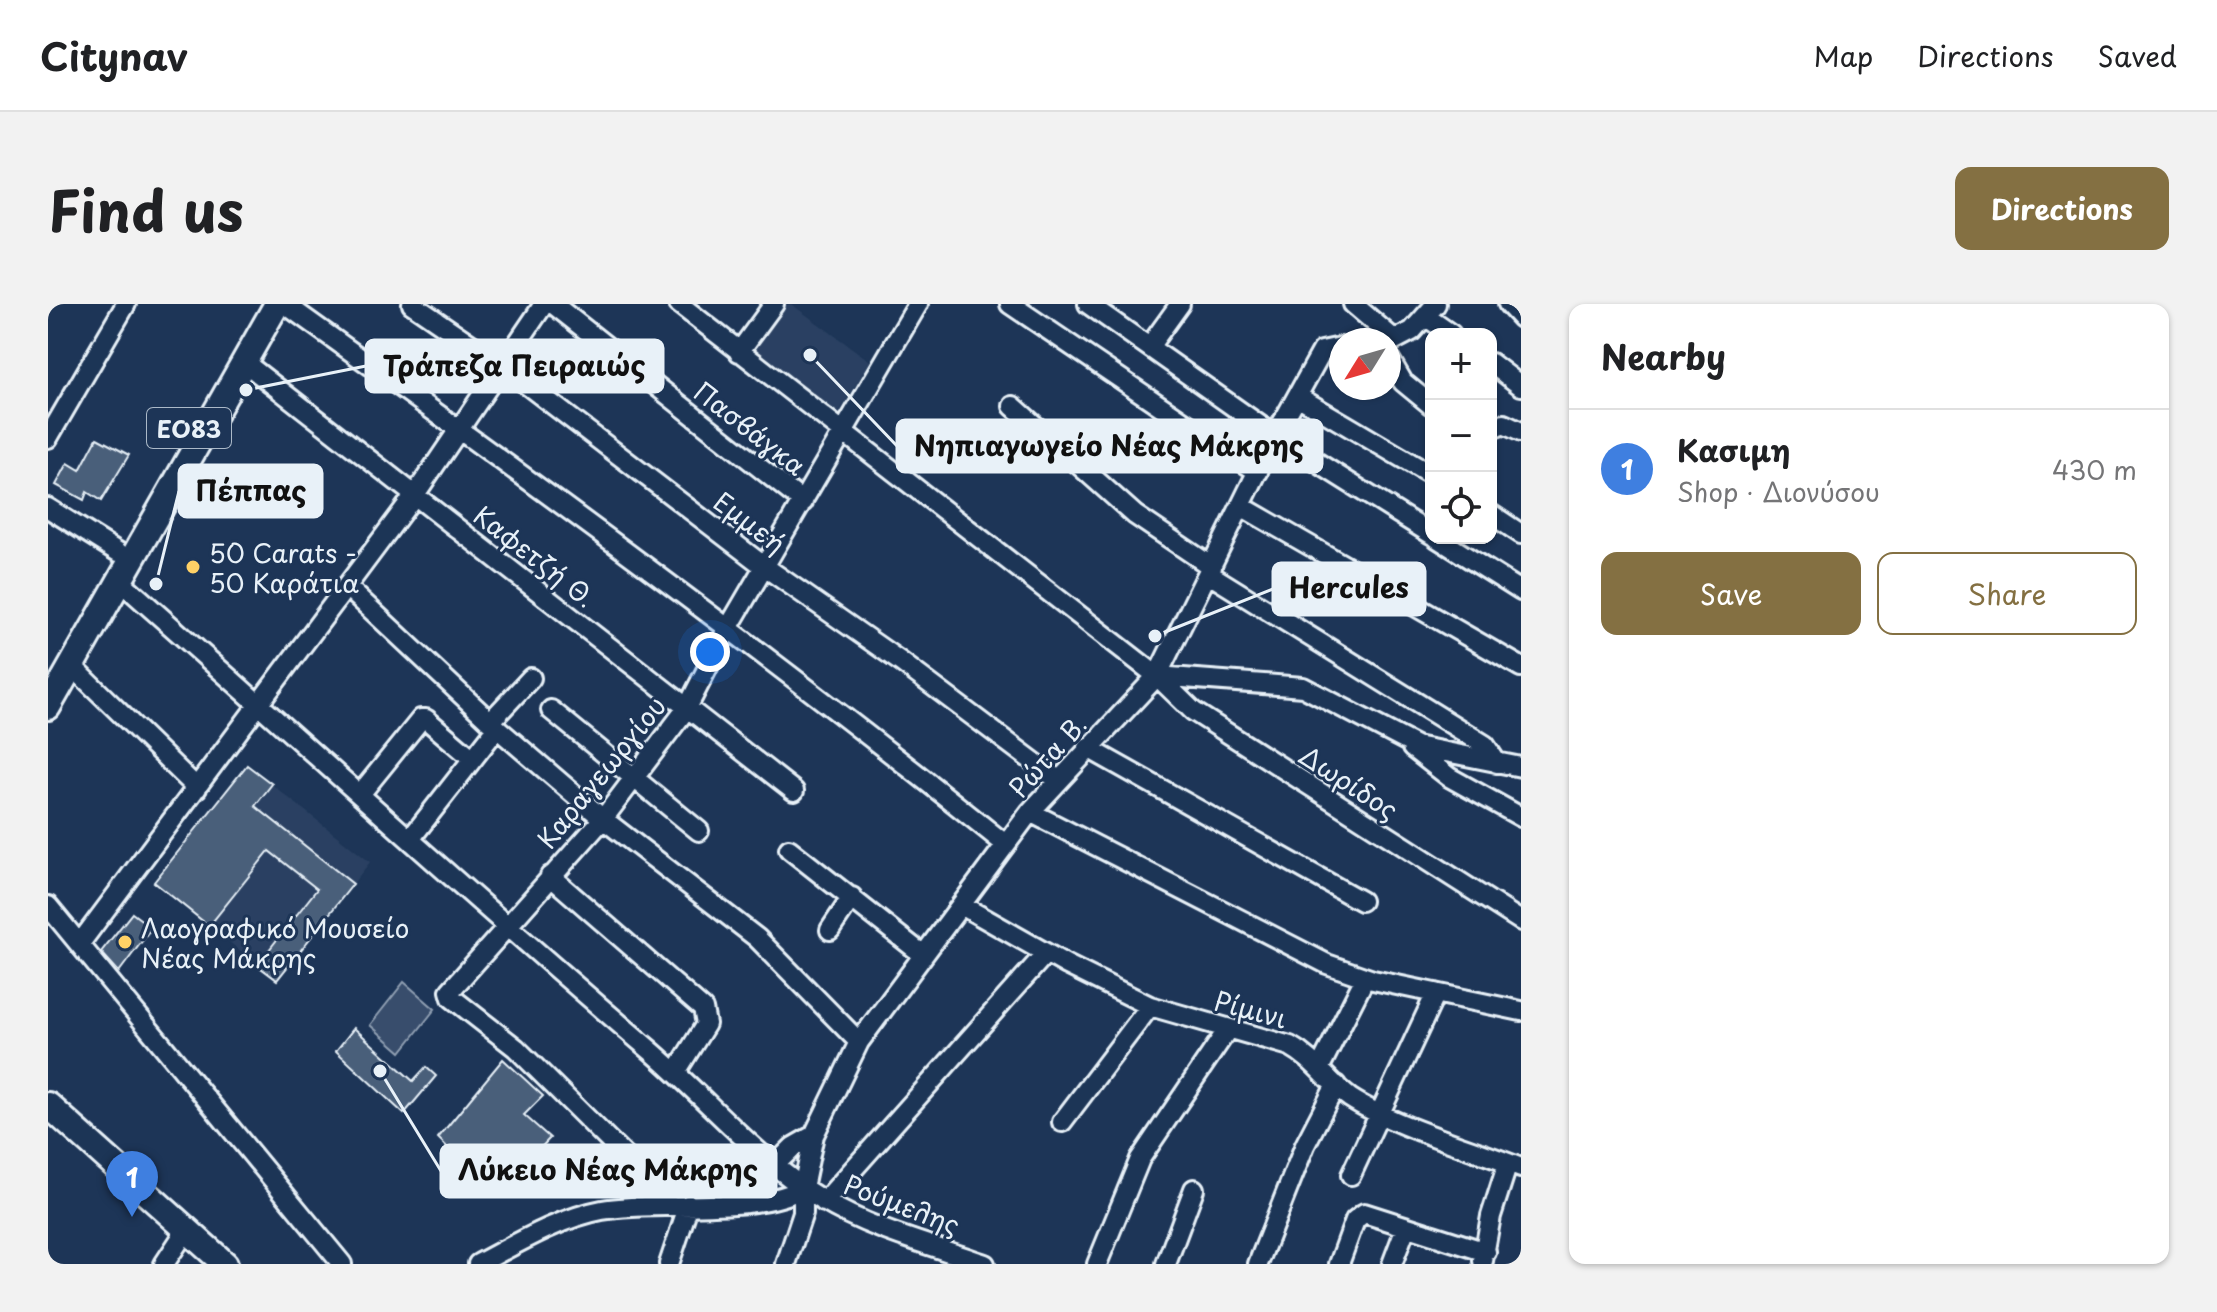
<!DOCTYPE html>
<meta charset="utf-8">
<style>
body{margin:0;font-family:"Playpen Sans",sans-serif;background:#f2f2f2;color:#202124}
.controls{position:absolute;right:24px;top:24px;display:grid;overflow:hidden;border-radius:16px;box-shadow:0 2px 6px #0004}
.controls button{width:72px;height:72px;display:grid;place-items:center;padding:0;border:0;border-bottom:2px solid #e0e0e0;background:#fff;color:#202124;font:40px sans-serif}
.compass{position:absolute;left:1281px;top:24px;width:72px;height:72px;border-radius:50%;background:#fff;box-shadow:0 2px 6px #0004;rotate:233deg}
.you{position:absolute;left:662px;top:348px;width:28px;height:28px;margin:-20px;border:6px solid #fff;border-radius:50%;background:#1a73e8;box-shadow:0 0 0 12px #1a73e833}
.badge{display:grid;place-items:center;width:52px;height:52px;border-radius:50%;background:#847042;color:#fff;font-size:26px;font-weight:700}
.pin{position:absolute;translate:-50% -66px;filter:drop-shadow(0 2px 4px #0008)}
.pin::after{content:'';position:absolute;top:42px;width:28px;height:24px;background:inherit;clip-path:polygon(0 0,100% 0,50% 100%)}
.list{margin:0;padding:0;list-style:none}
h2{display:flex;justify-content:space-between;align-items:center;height:104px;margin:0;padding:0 32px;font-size:34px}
h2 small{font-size:26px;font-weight:400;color:#757577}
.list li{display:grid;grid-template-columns:52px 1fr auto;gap:24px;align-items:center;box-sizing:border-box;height:120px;padding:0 32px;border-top:2px solid #e0e0e0}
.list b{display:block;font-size:30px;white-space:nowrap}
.list p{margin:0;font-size:26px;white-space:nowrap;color:#757577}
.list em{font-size:26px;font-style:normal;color:#757577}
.actions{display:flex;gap:16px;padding:24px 32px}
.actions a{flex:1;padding:18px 0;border:2px solid #847042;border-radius:16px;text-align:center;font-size:28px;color:#847042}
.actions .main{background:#847042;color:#fff}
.icon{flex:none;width:44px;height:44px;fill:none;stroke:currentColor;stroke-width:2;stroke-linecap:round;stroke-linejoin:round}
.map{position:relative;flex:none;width:1473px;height:960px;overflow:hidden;border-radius:16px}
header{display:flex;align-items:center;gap:48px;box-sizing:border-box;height:112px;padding:0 40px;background:#fff;border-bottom:2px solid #e0e0e0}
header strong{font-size:38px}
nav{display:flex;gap:44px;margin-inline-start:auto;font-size:28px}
.intro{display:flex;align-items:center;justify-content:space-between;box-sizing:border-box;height:192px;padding:0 48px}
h1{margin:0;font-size:56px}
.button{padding:20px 36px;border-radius:16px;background:#847042;color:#fff;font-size:28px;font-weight:700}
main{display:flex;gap:48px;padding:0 48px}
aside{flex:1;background:#fff;border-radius:16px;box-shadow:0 2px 6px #0004}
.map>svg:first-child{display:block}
.built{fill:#2a4162}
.green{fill:#374d6c;stroke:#909fb2;stroke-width:2}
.building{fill:#495e7a;stroke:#e8f1f8;stroke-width:2}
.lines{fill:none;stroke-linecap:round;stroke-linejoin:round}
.minor-casing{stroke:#e8f1f8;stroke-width:24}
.major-casing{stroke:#e8f1f8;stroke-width:30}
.minor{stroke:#1d3557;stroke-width:18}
.major{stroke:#1d3557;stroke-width:24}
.poi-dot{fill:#ffd166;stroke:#1d3557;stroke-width:3}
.labels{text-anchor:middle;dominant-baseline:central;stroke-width:6;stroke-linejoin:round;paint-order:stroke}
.shield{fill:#1d3557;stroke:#abb9c8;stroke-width:2}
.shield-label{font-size:24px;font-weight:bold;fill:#e8f1f8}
.street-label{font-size:26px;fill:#e8f1f8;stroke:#1d3557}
.poi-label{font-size:26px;fill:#e8f1f8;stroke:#1d3557;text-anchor:start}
.leader{fill:none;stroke:#e8f1f8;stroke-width:3}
.callout-dot{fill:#e8f1f8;stroke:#1d3557;stroke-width:3}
.callout{fill:#e8f1f8;stroke:#e8f1f8;stroke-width:3}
.callout-label{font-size:28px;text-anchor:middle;font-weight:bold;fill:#111}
</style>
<header>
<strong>Citynav</strong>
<nav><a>Map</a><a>Directions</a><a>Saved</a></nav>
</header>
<div class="intro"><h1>Find us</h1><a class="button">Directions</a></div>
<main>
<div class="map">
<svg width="1473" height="960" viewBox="0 0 1473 960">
<rect width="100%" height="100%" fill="#1d3557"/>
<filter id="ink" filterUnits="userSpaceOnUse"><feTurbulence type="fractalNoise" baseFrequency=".0125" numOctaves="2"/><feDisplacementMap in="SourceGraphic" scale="16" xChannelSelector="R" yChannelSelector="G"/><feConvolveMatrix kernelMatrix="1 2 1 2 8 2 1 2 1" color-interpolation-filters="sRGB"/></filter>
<g filter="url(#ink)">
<!-- built -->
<path class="built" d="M735,0H743L822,57L790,110L703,45Z
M199,461L322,558L229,676L106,578Z"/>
<!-- green -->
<path class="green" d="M356,678L387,705L353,748L322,721Z"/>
<!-- building -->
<path class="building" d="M49,134L81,151L53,197L39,188L36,196L8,181L20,159L32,166Z
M199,461L224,480L207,502L305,580L229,676L209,661L269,585L221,547L161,622L106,578Z
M84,609L104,624L71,668L53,648Z
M306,724L365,777L378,763L388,772L356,810L288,747Z
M455,755L495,792L476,811L502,834L468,870L454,857L434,878L390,834Z"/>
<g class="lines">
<defs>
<path id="minor" d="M237,0C481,175 724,352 957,540
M364,0L453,61L717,263L853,358L1010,476
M505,0L755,198
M631,0L1109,372L1255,383L1368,442L1473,463
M962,0L1210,168
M1040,0L1227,132L1383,230
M1305,0L1347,36
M1460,0L1473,14
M1377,12L1403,30
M1341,39L1364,27L1388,0
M1101,43L1132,0
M691,48L726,0
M1341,54L1355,78L1383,101
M196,58L746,487
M1443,59L1473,82
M1249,92L1383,171
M965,102L1087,211L1164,263
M1443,125L1456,120L1473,128
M0,134L78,0
M1193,202L1473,363
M0,204L70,248
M1443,210L1473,230
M1389,234L1473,287
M1161,270L1437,441L1449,459
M71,276C248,432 421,592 601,745C655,791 714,860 774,896C823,926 883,941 937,960
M299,283L449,424L555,515L709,634L811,738
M23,361L149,484
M1109,372L1145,407L1473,617
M503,406L651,527
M443,417L483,374
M1040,444L1313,597
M1364,444L1401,473L1473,513
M313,489L373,415H378L425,455
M982,508L1279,660L1325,676L1473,707
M363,534L449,424
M741,545L874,650
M502,572L655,705L658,720L628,768
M913,601L1019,661L1102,702L1242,742C1266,755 1280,778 1302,794C1345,822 1423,844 1473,864
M0,602L294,960
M782,626L804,593
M33,638L366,192L496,0
M1271,765L1317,674
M1014,818L1102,702
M727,861L745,843L766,831
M1303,871L1388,689
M776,898L998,649
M605,902L601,876L468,744L404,694L402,687L555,515L639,404L679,326L870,0
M1435,957L1443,912L1460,859
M116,960L139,925
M430,960C468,940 511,914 554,906C611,896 708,911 755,884
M621,960L641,900
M738,960L755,909V884L766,831L811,738L982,508L1109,372L1227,132L1274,47L1293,43
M1049,960L1092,855L1180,725
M1118,960L1146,885
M1210,960L1257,841L1288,781
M1291,960L1307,916L1316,909L1438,948
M1344,960L1358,923"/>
<path id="major" d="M0,403L229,0
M0,801L177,960"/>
</defs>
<!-- minor casing -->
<use href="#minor" class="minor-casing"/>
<!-- major casing -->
<use href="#major" class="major-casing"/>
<!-- minor -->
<use href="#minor" class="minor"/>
<!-- major -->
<use href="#major" class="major"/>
</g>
</g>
<!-- markers -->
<g class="poi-dot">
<circle cx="145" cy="263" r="8"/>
<circle cx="77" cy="638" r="8"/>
</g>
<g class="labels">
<!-- shield labels -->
<rect class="shield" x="99" y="104" width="84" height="40" rx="6"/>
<g class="shield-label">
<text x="141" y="124">ΕΟ83</text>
</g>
<!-- street labels -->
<g class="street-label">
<text transform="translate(702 124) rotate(38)">Πασβάγκα</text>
<text transform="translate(702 218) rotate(37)">Εμμεή</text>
<text transform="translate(487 252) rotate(38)">Καφετζή Θ.</text>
<text transform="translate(999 452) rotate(-48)">Ρώτα Β.</text>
<text transform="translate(553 468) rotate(-51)">Καραγεωργίου</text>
<text transform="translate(1301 478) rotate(33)">Δωρίδος</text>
<text transform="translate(1203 705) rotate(15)">Ρίμινι</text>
<text transform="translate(854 900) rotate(21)">Ρούμελης</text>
</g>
<!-- poi labels -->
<g class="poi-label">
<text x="161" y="248">50 Carats -<tspan x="161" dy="30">50 Καράτια</tspan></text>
<text x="93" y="623">Λαογραφικό Μουσείο<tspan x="93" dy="30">Νέας Μάκρης</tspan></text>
</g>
</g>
<!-- callouts -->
<path class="leader" d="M198 86L318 62M762 51L849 142M108 280L131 187M1107 332L1225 285M332 767L393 867"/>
<g class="callout-dot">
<circle cx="198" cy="86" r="8"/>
<circle cx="762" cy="51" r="8"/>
<circle cx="108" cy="280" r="8"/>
<circle cx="1107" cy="332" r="8"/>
<circle cx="332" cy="767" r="8"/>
</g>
<g class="callout">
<rect x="318" y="36" width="297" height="52" rx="8"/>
<rect x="849" y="116" width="425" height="52" rx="8"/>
<rect x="131" y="161" width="143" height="52" rx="8"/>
<rect x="1225" y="259" width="152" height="52" rx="8"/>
<rect x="393" y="841" width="335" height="52" rx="8"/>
</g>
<g class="callout-label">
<text x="466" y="72">Τράπεζα Πειραιώς</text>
<text x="1061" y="152">Νηπιαγωγείο Νέας Μάκρης</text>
<text x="203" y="197">Πέππας</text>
<text x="1301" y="294">Hercules</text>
<text x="560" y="876">Λύκειο Νέας Μάκρης</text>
</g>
</svg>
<div class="controls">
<button>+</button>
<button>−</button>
<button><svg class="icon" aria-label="locate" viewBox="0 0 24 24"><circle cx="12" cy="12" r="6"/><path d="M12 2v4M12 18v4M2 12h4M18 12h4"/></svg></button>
</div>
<svg class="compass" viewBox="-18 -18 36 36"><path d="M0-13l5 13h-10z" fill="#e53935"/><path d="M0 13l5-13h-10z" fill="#757577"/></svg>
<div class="you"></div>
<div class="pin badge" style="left:84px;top:913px;background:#3f7fe0">1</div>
</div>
<aside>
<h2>Nearby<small></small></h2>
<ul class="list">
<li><span class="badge" style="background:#3f7fe0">1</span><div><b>Κασιμη</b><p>Shop · Διονύσου</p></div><em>430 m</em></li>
</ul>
<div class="actions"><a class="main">Save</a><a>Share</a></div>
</aside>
</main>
